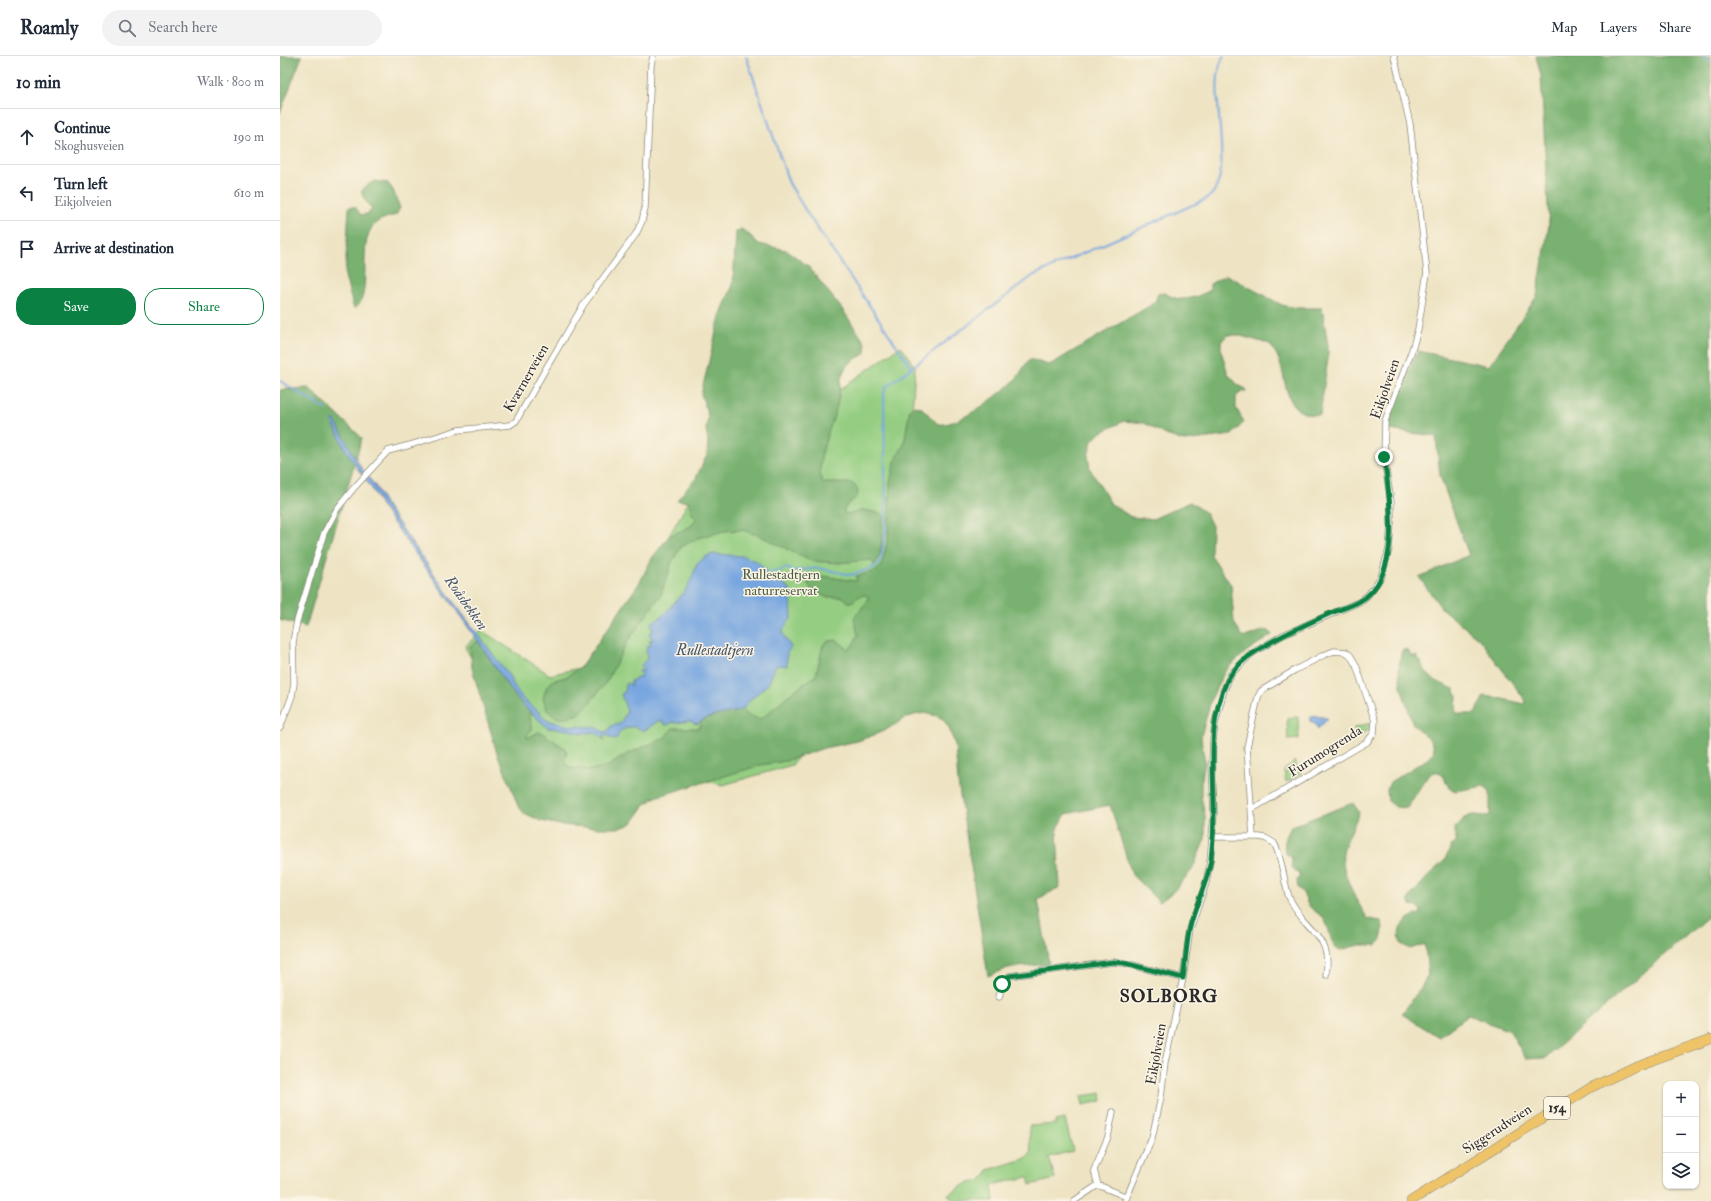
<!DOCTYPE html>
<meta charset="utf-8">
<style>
body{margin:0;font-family:"IM FELL Double Pica",serif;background:#f2f2f3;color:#1f2937}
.controls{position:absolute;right:12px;bottom:12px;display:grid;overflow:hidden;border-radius:8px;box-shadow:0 1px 3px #0004}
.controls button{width:36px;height:36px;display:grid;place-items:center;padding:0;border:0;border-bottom:1px solid #e0e1e3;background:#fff;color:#1f2937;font:20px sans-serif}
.stop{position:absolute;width:12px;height:12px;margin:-9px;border:3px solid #0b8043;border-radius:50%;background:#fff}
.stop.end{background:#0b8043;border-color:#fff;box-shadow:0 1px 4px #0008}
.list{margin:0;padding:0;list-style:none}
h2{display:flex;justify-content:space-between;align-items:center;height:52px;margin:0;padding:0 16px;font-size:17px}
h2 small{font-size:13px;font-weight:400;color:#747a83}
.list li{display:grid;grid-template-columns:26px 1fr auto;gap:12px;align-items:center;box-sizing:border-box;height:56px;padding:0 16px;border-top:1px solid #e0e1e3}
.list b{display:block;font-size:15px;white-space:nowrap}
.list p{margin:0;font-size:13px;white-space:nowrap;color:#747a83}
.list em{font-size:13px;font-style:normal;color:#747a83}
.actions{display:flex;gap:8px;padding:12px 16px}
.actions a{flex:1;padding:9px 0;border:1px solid #0b8043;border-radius:16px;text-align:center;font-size:14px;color:#0b8043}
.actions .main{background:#0b8043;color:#fff}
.icon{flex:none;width:22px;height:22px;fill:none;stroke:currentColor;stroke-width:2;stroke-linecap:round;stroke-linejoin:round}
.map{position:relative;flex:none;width:1431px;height:1145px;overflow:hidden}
header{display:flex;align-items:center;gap:24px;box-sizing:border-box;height:56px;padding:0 20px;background:#fff;border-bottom:1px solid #e0e1e3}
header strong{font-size:19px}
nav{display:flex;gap:22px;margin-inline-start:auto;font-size:14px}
.search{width:280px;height:36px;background:#f2f2f3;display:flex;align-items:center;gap:10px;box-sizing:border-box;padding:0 14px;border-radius:22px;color:#747a83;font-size:15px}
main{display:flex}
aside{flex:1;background:#fff}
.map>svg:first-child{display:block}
.green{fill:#95ce82;stroke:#607c56}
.forest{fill:#78b170;stroke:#526e4e}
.water{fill:#75a4df;stroke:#506885}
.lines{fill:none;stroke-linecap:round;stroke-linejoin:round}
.stream{stroke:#75a4df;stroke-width:2}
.minor-casing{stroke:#8c8878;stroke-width:7}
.primary-casing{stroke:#8c8878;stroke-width:10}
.minor{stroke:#fff;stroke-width:5.5}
.primary{stroke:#efc469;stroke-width:9}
.route{stroke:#0b8043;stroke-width:5}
.labels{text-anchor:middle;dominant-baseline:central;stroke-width:3;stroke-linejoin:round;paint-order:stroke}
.shield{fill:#fcf5e5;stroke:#6a6863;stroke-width:1}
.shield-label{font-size:13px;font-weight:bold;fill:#2b2b2b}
.street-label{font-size:14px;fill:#2b2b2b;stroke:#fcf5e5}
.park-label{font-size:14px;fill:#4b5c45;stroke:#fcf5e5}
.water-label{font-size:15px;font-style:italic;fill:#45556a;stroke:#fcf5e5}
.district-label{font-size:18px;font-weight:bold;letter-spacing:1px;fill:#2b2b2b;stroke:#fcf5e5}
</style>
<header>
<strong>Roamly</strong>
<div class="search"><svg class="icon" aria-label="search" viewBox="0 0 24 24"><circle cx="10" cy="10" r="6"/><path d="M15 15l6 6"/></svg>Search here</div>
<nav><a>Map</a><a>Layers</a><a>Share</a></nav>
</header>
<main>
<aside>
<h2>10 min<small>Walk · 800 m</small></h2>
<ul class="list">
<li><svg class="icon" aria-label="ahead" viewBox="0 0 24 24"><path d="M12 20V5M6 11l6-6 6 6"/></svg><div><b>Continue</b><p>Skoghusveien</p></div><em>190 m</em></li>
<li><svg class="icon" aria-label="left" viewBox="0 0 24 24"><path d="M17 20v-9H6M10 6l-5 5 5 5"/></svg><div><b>Turn left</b><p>Eikjolveien</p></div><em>610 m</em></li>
<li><svg class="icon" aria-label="arrive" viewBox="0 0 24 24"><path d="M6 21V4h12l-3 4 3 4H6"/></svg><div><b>Arrive at destination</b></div></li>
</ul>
<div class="actions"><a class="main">Save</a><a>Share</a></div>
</aside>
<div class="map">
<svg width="1431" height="1145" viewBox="0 0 1431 1145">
<rect width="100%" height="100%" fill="#fcf5e5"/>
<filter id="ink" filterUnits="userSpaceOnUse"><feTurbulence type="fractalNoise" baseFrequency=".025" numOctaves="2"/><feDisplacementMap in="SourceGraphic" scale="8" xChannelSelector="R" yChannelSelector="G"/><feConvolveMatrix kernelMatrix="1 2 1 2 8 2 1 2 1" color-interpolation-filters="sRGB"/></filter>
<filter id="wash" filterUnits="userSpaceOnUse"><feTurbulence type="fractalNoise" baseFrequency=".012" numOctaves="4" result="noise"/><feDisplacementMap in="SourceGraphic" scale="16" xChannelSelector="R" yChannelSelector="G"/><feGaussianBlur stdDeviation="0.9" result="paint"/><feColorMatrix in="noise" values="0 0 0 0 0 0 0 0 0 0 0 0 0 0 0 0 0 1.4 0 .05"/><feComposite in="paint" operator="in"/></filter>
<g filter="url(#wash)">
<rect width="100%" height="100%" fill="#eee4c4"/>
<!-- green -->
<path class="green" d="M621,290L635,311L618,570L512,709L443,729L400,719L369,747L266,734L185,591L201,574L270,619L315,608L413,438Z
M1018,661L1019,683L1008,684L1007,662Z
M1089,667L1091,673L1077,680L1074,672Z
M1014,705L1021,717L1006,726L1004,715Z
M821,1037L822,1045L803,1049L801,1040Z
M785,1063L793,1095L769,1101L775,1123L750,1129L748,1121L712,1129L714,1145H674L668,1138L689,1126L701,1124L707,1118L708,1114L744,1103L751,1098L749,1070L776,1068L775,1065Z"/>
<!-- forest -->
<path class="forest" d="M0,0H22L0,57Z
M1256,0H1431V858L1266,1002L1246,1003L1230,975L1188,959L1159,981L1122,958L1142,930L1148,919L1145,888L1130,893L1121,888C1115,872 1125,861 1140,858L1141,854L1137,851L1132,850L1129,846V842L1151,817L1164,805L1172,789L1176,787L1175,772C1179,768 1183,763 1187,761C1195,756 1203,762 1210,759V735L1204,730L1176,735L1169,732L1164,721L1157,716C1155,716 1153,716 1151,717C1146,720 1132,745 1127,752L1116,751L1108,745L1107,734L1110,726L1149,702L1154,695C1151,679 1143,680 1134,669C1131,666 1130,659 1129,655C1122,635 1115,616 1122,595L1126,593L1132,600H1137C1148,622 1152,624 1174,633L1177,640L1176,655L1178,658H1195L1204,640L1218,642L1245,648L1246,645L1199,583L1162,553L1139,521L1189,499L1160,420L1156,380L1108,374L1115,344L1138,295L1209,310L1257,240L1269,169L1261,20Z
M95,125L108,127L113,134L120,152L116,159C109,161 99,163 94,169C76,187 94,239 75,253L73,250L65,220L69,151H75L81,159L87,158L92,154C82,138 74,136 95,125Z
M461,173L466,176L479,188L506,194L527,209L562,253L585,287L586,297C580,301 570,305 566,311C558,323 561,336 557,349C551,375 535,400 542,427H572L577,432L578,439C573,446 563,449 564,457L569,458L583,454L603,458C602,473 605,496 594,509L593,506L591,504L559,507L531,505L480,480L462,474L444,475L418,482L401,491L392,506L381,539L347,586L327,625L308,649L299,658L282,663L273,660L267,654L263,642L267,630L274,624L285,621L297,614L303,608L360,526L372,502L389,480L409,471L413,468L416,462L410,455L411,446L397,444L416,422L427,399L428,384L426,374L428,360L421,338L440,260L453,229L456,176Z
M946,219L1002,249L1016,252H1042L1048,289V302L1040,359C1004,361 1008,329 999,304C997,298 993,293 990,288L957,279H947L941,286V295L948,318L958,329L966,333V335L960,337L956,341V352L964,366L952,379L904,385L886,379L864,367L844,365L820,377L812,385L808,400L810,413L831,448L851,461L873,463L910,446L925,456L932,470L931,499L951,529L954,566L961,579L965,581L986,574L989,575L992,579L967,595L951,609L944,617L932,641L921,680L922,691L925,705L921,728V740L925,760V783L912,814L891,838L879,846L852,819L830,749L786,758L777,774L780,831L758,843L769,908L728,912L708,920L678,726L675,689L669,672L663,663L657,660L645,657L634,659L626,662L604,675L578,685L544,692L506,705L481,709L372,742L367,746L352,767L346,770L337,772H320L280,769L261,765L244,757L238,750L228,723L217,697L192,612L190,590L198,585L227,629L250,656C249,665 255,672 247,679V682L259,676L264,678L286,693L287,699L284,705L290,712L312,714L328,710L347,698L384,682L393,672H419L421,668L420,666L436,658L463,653C466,659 472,661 479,663L485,660L507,640L536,619L543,589L548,585L557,584L568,593L572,591L578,579L574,562L588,544V541L585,539L578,541L572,546H568L563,541H545L530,532L527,525L528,521L531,518L575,525H577L576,520L596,515L602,508L608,482L610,426L615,405L624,388L630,352L637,350L642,352L658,368C677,372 722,337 735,324C741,318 744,308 750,304H753L768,309L773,307L871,249L875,246L878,238L885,237C899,247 912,243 927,236L930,234V228Z
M29,332L82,382L26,571L0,564V334Z
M1073,747L1079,756C1075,768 1066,784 1063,797C1060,816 1078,848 1088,863L1101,865C1105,872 1102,884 1097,889H1079L1060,894C1049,889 1051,874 1045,865C1041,858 1033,855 1029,850C1024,843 1025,836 1018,832L1017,825L1020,819C1013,811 1011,815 1012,802C1010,800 1006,799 1005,796C1003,788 1007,776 1012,770Z"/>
<!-- water -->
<path class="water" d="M54,363L80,410L96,431L107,451L173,545L230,621L231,625L243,643L258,655L266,664L290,670L315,671L324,676L329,674L331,670L340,668L347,655L341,638L345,636L346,628L348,627L351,630V625L361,620L359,614L364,615L361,609C366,605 369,601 366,595L367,590H371L369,584H373L369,577L373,575L371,567C374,564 377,565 381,561C389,554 395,544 403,538L411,524L417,508L425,501L433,498L463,500L478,506L486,515V521C496,525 510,527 513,540L511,545L512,561C509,567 500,573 504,580C505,584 509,587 511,591L507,597V610L499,609L495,611L489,627L470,644L463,653C447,660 433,656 417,668L409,665L397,667L392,666L388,669L384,668L382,665H378L364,675C353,670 352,669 340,675L337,682L334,684L325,679L323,680L324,684L318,678L313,676L301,678L289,674L268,672L244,650L227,629L198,585L102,451L91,431L77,412L65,393L52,365Z
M1032,659L1047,662L1048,663L1038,673L1035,668L1030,665Z"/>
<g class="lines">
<!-- stream -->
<path class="stream" d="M466,0L509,127L527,157L631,311
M1423,0L1431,6
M0,325L45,353
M486,515C494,516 498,517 505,512L514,515L538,512L571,519L595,511L599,507L601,502L606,473L604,337L606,331L754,219L924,144C962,126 923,31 944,0"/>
</g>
</g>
<g filter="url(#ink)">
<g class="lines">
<defs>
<path id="minor" d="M0,672L12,640L14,627L13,586L17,565L44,477L57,453L73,433L108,395L130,389L178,374L230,369L236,365L265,314L304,248L356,178L362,165L365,152L371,9L373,0
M972,753L1087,686L1094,677L1095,665L1076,609L1070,599L1066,596L1054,595L1044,599L1015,614L981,635L978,641L967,691L973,781
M933,781H979L985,782L994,787C1003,803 1003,824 1009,841C1022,872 1053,876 1046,919
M719,941L722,928L729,920L833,906L844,907L903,922
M818,1129L814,1114L828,1081L833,1056
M794,1145L818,1129L847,1141
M845,1145L872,1082L881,1041L885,1007L903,922L910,874L926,827L930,805L934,758L932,707L933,685L935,667L944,634L951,618L971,598L1003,579L1081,545L1088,539L1101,521L1109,493L1111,468V446L1104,401L1105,365L1132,294L1138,273L1147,217L1130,68L1114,0"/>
<path id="primary" d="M1131,1145L1310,1032L1356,1010L1431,983"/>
</defs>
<!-- minor casing -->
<use href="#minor" class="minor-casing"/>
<!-- primary casing -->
<use href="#primary" class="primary-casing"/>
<!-- minor -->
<use href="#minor" class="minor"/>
<!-- primary -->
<use href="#primary" class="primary"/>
</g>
</g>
<g class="lines" filter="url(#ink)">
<!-- route -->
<path class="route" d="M722,928L729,920L833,906L844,907L903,922C906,904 906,885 911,867C917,845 928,825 931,803C933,787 934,772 934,756C934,712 927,667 947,625C957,606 975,595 993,585C1011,575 1031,566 1051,557C1061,553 1071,550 1080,545C1123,520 1110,441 1104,401"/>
</g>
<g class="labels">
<!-- shield labels -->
<rect class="shield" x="1264" y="1041" width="26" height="22" rx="3"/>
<g class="shield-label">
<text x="1277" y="1052">154</text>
</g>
<!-- street labels -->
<g class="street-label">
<text transform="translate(246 322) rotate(-60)">Kværnerveien</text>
<text transform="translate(1105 333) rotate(-71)">Eikjolveien</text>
<text transform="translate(1045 695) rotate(-32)">Furumogrenda</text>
<text transform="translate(876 998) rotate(-80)">Eikjolveien</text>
<text transform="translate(1217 1073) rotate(-33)">Siggerudveien</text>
</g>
<!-- park labels -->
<g class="park-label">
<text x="501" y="518">Rullestadtjern<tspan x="501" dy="16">naturreservat</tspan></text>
</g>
<!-- water labels -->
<g class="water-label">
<text transform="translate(186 547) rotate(55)">Roåsbekken</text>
<text x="435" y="594">Rullestadtjern</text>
</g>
<!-- district labels -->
<g class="district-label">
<text x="889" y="940">SOLBORG</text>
</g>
</g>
</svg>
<div class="controls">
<button>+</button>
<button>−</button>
<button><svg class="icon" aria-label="layers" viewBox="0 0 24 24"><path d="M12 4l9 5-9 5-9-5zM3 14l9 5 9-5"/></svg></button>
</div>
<div class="stop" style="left:722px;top:928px"></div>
<div class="stop end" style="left:1104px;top:401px"></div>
</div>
</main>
